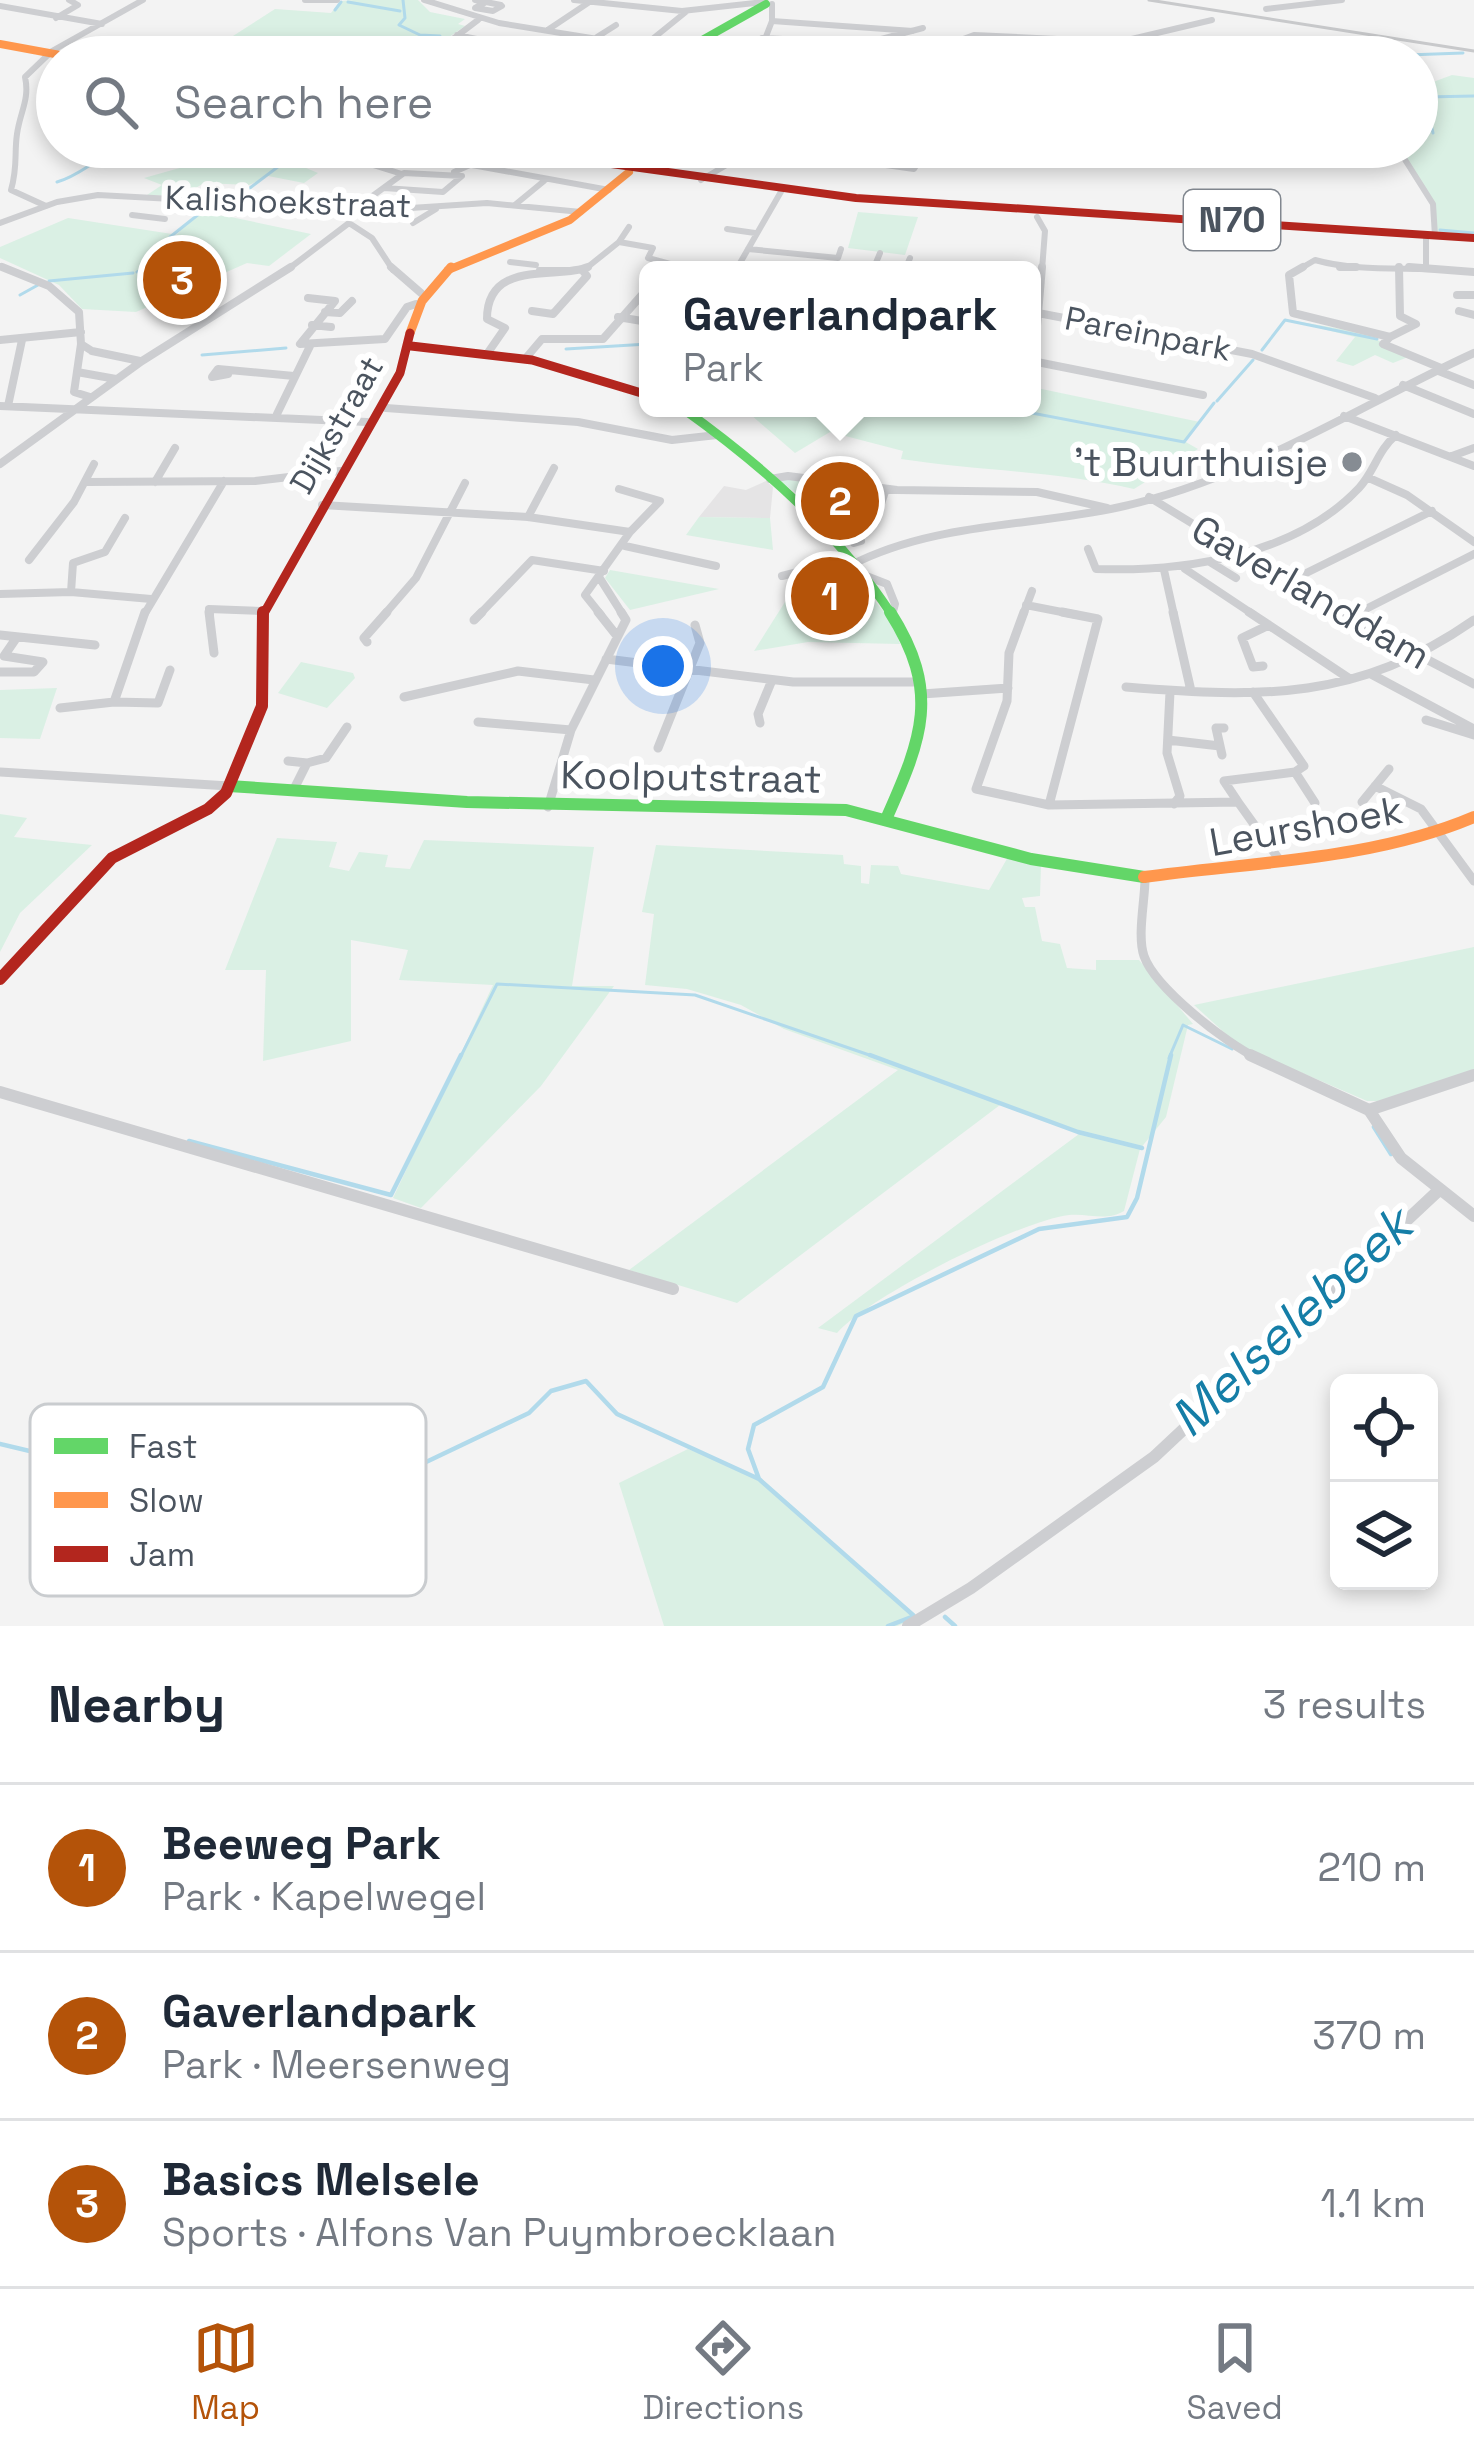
<!DOCTYPE html>
<meta charset="utf-8">
<style>
body{margin:0;font-family:"Space Grotesk",sans-serif;background:#f2f2f3;color:#1f2937}
.controls{position:absolute;right:36px;bottom:36px;display:grid;overflow:hidden;border-radius:18px;box-shadow:0 6px 18px #0003}
.controls button{width:108px;height:108px;display:grid;place-items:center;padding:0;border:0;border-bottom:3px solid #e0e1e3;background:#fff;color:#1f2937;font:60px sans-serif}
.you{position:absolute;left:663px;top:666px;width:42px;height:42px;margin:-30px;border:9px solid #fff;border-radius:50%;background:#1a73e8;box-shadow:0 0 0 18px #1a73e833}
.badge{display:grid;place-items:center;width:78px;height:78px;border-radius:50%;background:#b45309;color:#fff;font-size:39px;font-weight:700}
.pin{position:absolute;translate:-50% -50%;border:6px solid #fff;box-shadow:0 3px 12px #0006}
.popup{position:absolute;left:639px;top:261px;width:402px;height:156px;box-sizing:border-box;display:grid;place-content:center;border-radius:18px;background:#fff;filter:drop-shadow(0 3px 9px #0005);font-size:39px;white-space:nowrap;color:#747a83}
.popup b{font-size:45px;color:#1f2937}
.popup::after{content:'';position:absolute;left:50%;top:100%;margin-left:-24px;border:24px solid transparent;border-top-color:#fff}
.list{margin:0;padding:0;list-style:none}
h2{display:flex;justify-content:space-between;align-items:center;height:156px;margin:0;padding:0 48px;font-size:51px}
h2 small{font-size:39px;font-weight:400;color:#747a83}
.list li{display:grid;grid-template-columns:78px 1fr auto;gap:36px;align-items:center;box-sizing:border-box;height:168px;padding:0 48px;border-top:3px solid #e0e1e3}
.list b{display:block;font-size:45px;white-space:nowrap}
.list p{margin:0;font-size:39px;white-space:nowrap;color:#747a83}
.list em{font-size:39px;font-style:normal;color:#747a83}
.icon{flex:none;width:66px;height:66px;fill:none;stroke:currentColor;stroke-width:2;stroke-linecap:round;stroke-linejoin:round}
.map{position:relative;flex:none;width:1474px;height:1626px;overflow:hidden}
.search{position:absolute;background:#fff;box-shadow:0 6px 18px #0003;left:36px;right:36px;top:36px;height:132px;display:flex;align-items:center;gap:30px;box-sizing:border-box;padding:0 42px;border-radius:66px;color:#747a83;font-size:45px}
.sheet{height:660px;background:#fff}
nav{display:flex;justify-content:space-around;align-items:center;box-sizing:border-box;height:168px;border-top:3px solid #e0e1e3;background:#fff;font-size:33px;color:#747a83}
nav a{display:grid;justify-items:center;gap:6px}
nav .on{color:#b45309}
.map>svg:first-child{display:block}
.education{fill:#e5e4e5}
.green{fill:#daf0e4}
.lines{fill:none;stroke-linecap:round;stroke-linejoin:round}
.stream-far1{stroke:#b1daeb;stroke-width:3}
.stream{stroke:#b1daeb;stroke-width:4.5}
.street-far3{stroke:#cdced1;stroke-width:6}
.street-far2{stroke:#cdced1;stroke-width:8}
.street-far1{stroke:#cdced1;stroke-width:9}
.street{stroke:#cdced1;stroke-width:12}
.fast-far2{stroke:#63d668;stroke-width:8}
.fast-far1{stroke:#63d668;stroke-width:9}
.fast{stroke:#63d668;stroke-width:12}
.slow-far2{stroke:#ff974d;stroke-width:8}
.slow-far1{stroke:#ff974d;stroke-width:9}
.slow{stroke:#ff974d;stroke-width:12}
.jam-far2{stroke:#b3261e;stroke-width:8}
.jam-far1{stroke:#b3261e;stroke-width:9}
.jam{stroke:#b3261e;stroke-width:12}
.rail{stroke:#c8c9cb;stroke-width:3}
.poi-dot{fill:#868c93;stroke:#fff;stroke-width:4.5}
.labels{text-anchor:middle;dominant-baseline:central;stroke-width:12;stroke-linejoin:round;paint-order:stroke}
.far-street-label{font-size:33px;fill:#4b545f;stroke:#fff}
.shield{fill:#fff;stroke:#81878f;stroke-width:3}
.shield-label{font-size:36px;font-weight:bold;fill:#4b545f}
.poi-label{font-size:39px;fill:#4b545f;stroke:#fff;text-anchor:end}
.street-label{font-size:39px;fill:#4b545f;stroke:#fff}
.near-water-label{font-size:51px;font-style:italic;fill:#157ea7;stroke:#fff}
.key{fill:#fff;stroke:#c9cccf;stroke-width:3}
.key-label{font-size:33px;fill:#4b545f}
</style>
<div class="map">
<svg width="1474" height="1626" viewBox="0 0 1474 1626">
<rect width="100%" height="100%" fill="#f3f3f3"/>
<!-- education -->
<path class="education" d="M766,481L773,487L770,518L699,517L724,486L746,490Z"/>
<!-- green -->
<path class="green" d="M354,0H418L430,12L465,19L458,24L465,26L442,42L435,57H304L314,47L233,36L275,9L331,13L341,1Z
M1452,75L1474,78V236L1437,232L1435,204L1399,147H1417V110L1424,109L1429,92L1417,88Z
M227,154L292,162L318,173L304,183L268,176L249,185L204,183L181,197L147,195L162,185L144,178L208,160L250,168L274,164L220,156Z
M858,212L918,217L905,255L848,248Z
M196,215L226,216L311,234L269,266L247,263L136,312L82,309L59,285L0,258V247L68,218L172,234V239Z
M1283,319L1365,333L1408,357L1393,363L1375,355L1353,366L1336,361L1355,337Z
M1032,387L1200,422L1184,441L1198,449L1134,489C1057,471 980,471 901,459L903,451L830,432L795,453L743,408H1032Z
M787,477L879,491L856,536L839,538L817,510L778,479Z
M699,517L770,518L773,550L686,535Z
M842,563L891,620L900,644L808,642L754,651L804,572Z
M610,570L719,589L630,610L605,578Z
M301,662L353,673L355,678L327,708L278,693Z
M57,688L40,739L0,738V690Z
M0,814L27,818L14,837L92,845L20,913L0,952Z
M277,838L337,842L329,867L349,871L359,852L388,855L385,867L410,869L424,840L594,847L572,986H614L541,1086L421,1208L393,1198L493,985L399,980L408,950L351,940V1041L263,1061L266,970H225Z
M656,845L843,855L844,864L861,866V883L869,884L871,865L898,866L901,874L989,890L1008,857L1041,866L1040,896L1022,898L1025,907H1035L1042,941L1060,944L1067,968L1096,970V960H1139L1193,1024L1188,1025L1166,1117L1140,1149L1124,1211C1105,1222 1089,1213 1069,1215C1017,1222 871,1295 837,1333L818,1328L1079,1134L1000,1105L737,1303L629,1270L898,1070L784,1029L741,1005L687,989L645,985L654,914L642,912Z
M1474,947V1069L1378,1101H1367L1238,1045L1194,1005Z
M688,1449L761,1478L918,1618L897,1626H664L619,1483Z"/>
<g class="lines">
<!-- stream-far1 -->
<path class="stream-far1" d="M403,0L405,18L399,25L420,35L440,36L426,57
M348,2L400,11
M335,10L341,2
M1351,57L1463,53
M1433,133L1425,97L1474,96
M1371,147L1395,148
M57,182C86,174 101,150 133,148C181,145 227,174 274,162
M234,200L283,163L273,161L288,151
M1440,230L1474,233
M137,272L185,256L182,244L187,238L170,237L214,202
M49,281L133,273
M20,295L38,285
M566,349L648,344
M1262,350L1285,320L1377,339
M202,355L286,348
M1217,401L1253,360
M1006,408L1184,442L1214,403
M460,1058L497,984L695,995L878,1058
M1169,1058L1183,1025L1232,1049"/>
<!-- stream -->
<path class="stream" d="M870,1055L1078,1132L1142,1148
M1374,1127L1391,1154
M189,1141L391,1195L461,1055
M0,1444L59,1458L164,1447L220,1483L328,1481L424,1463L529,1413L551,1391L586,1381L617,1414L759,1479L913,1615
M759,1479L748,1449L754,1425L823,1387L856,1316L1039,1229L1127,1217L1137,1198L1171,1055
M945,1617L955,1626
M888,1626L914,1616"/>
<!-- street-far3 -->
<path class="street-far3" d="M305,0H337
M424,0L499,23L678,52
M475,0L486,2
M574,0L682,11L764,2
M486,2L501,5L502,6L493,11L475,8Z
M0,6L102,24
M1266,9L1342,0
M56,18L78,5L69,0
M772,21L913,31
M549,29L588,3
M457,35L536,51L524,57
M597,37L616,25
M762,38L866,43L923,28
M645,45L687,11
M440,57L445,45L478,20
M588,57L615,42
M697,57L757,55
M758,57L772,21V4
M872,57L936,49L974,35L1119,42L1212,20
M315,147L402,174
M688,147L743,155
M855,147L843,159L914,169L928,147
M900,147L924,149
M1397,147L1433,204L1435,236
M472,165L609,190
M454,172L504,150
M701,180L757,147
M516,204L544,181
M46,206L11,190C18,166 14,154 17,134C20,112 30,99 25,77L52,51L143,0
M356,208L404,173L462,176L443,192L384,188
M132,215L165,219
M1037,217L1045,231L1042,270
M0,223L57,202L98,195L380,210L487,203L581,212
M349,223L372,238L393,270
M413,223L436,209
M727,229L755,233
M1426,237V269
M619,242L629,227
M748,249L838,258L841,249
M510,262L536,265
M0,266L10,270
M287,270L349,223
M539,270H573
M584,270L619,242L653,248L648,258L670,264V270
M736,270L782,190
M873,270L880,253
M905,270L910,258
M1298,270L1315,260C1357,272 1404,267 1448,270"/>
<!-- street-far2 -->
<path class="street-far2" d="M2,267L49,286L79,312L81,344L92,351
M391,267L421,293
M1303,267L1289,275L1293,313L1390,337L1383,344L1441,368
M1340,267H1356
M1409,267L1474,272
M1457,295H1474
M308,298L335,301L300,344L385,339L407,307L416,304
M532,311L553,314L587,276L583,271
M1459,311L1474,315
M325,312L340,313L352,301
M1038,313L1252,354L1375,398
M618,317L648,322
M312,325L331,327
M1390,337L1416,324L1400,316L1399,267
M0,340L81,332
M81,344L74,392L90,397
M92,351L140,361
M487,354L505,328L487,319C487,258 559,280 588,267
M525,359L542,339H603L648,288
M1032,361L1203,395
M1034,361L1042,267
M1436,370L1474,385
M77,372L116,379
M228,374L212,377L218,369L294,376
M1403,385L1474,414
M0,406L367,422
M8,406L22,340
M386,408L578,422L672,440L717,435
M277,414L311,344
M1344,416L1474,466
M1452,456L1474,448
M0,464L142,361L291,267
M1369,478L1407,495L1474,542
M770,479L788,476L897,490L1037,492L1107,508
M87,482L255,481L340,471
M155,482L175,448
M619,489L660,501L630,532
M1149,497L1342,615
M322,505L528,517L630,532L585,595L601,615
M528,517L554,468
M861,541L854,543L875,521L886,489
M625,546L716,566
M1088,549L1096,569C1184,572 1295,556 1359,488C1374,472 1378,450 1396,435
M29,560L74,502L94,464
M1210,562L1236,578
M851,565C935,522 1030,527 1120,507C1246,480 1358,406 1474,353
M1185,569L1254,615
M1164,570L1174,615
M856,572L887,584L895,604L892,615
M782,576L845,560
M599,577L623,615
M1288,582L1432,511
M71,592L73,563L105,552L125,518
M0,594L71,592L151,599
M1026,605L1077,615
M144,615L224,481
M210,615L209,609L263,611
M384,615L416,578L465,483
M479,615L532,560L604,571
M1023,615L1032,591
M1354,615L1474,554"/>
<!-- street-far1 -->
<path class="street-far1" d="M145,612L114,702L158,703L170,670
M209,612L214,653
M598,612L617,636
M1024,612L1009,653L1007,701L976,789L1049,805L1238,802L1281,862
M1173,612L1191,691
M1249,612L1350,679
M1336,612L1474,684
M1348,618L1360,612
M474,620L482,612
M0,635L95,645
M367,642L364,638L387,612
M606,659L793,682H919
M1263,666L1253,667L1242,638L1269,625
M0,672H34L43,662L4,656L17,637
M1371,674L1474,729
M1126,687C1262,698 1358,701 1474,620
M1170,692L1167,753L1180,796L1174,804
M922,694L1008,688
M404,697L518,671L594,680
M60,708L114,702
M1426,720L1474,735
M478,722L571,730
M760,723L758,714L772,680
M1168,740L1220,746L1222,755
M1220,746L1216,728H1224
M658,748L700,643L695,625
M288,761L307,763
M0,772L229,786
M1295,772L1315,803
M1375,786L1421,809L1474,881
M293,791L307,763L326,758L347,727
M1238,802L1224,781L1295,772L1304,766L1253,692
M1362,802L1389,769
M1049,805L1098,619L1062,612
M548,807L571,730L626,620L621,612
M1145,879C1145,900 1137,936 1144,956C1155,988 1227,1044 1257,1058"/>
<!-- street -->
<path class="street" d="M1250,1055L1369,1110L1401,1158L1474,1216
M0,1092L673,1289
M1369,1110L1474,1075
M908,1626L971,1588L1154,1457L1438,1191"/>
<!-- fast-far2 -->
<path class="fast-far2" d="M672,57L766,4"/>
<!-- fast-far1 -->
<path class="fast-far1" d="M682,408C763,466 837,531 892,615"/>
<!-- fast -->
<path class="fast" d="M229,786L467,802L846,810L1031,859L1144,877
M887,817C922,738 941,692 890,612"/>
<!-- slow-far2 -->
<path class="slow-far2" d="M0,44L71,57
M448,270L570,220L629,172"/>
<!-- slow-far1 -->
<path class="slow-far1" d="M410,333L422,301L451,267"/>
<!-- slow -->
<path class="slow" d="M1144,877C1252,862 1373,860 1474,817"/>
<!-- jam-far2 -->
<path class="jam-far2" d="M488,147L856,198L1474,238"/>
<!-- jam-far1 -->
<path class="jam-far1" d="M411,346L532,360L648,395
M263,615L400,373L410,333"/>
<!-- jam -->
<path class="jam" d="M0,979L112,858L208,809L226,793L262,706L263,612"/>
<!-- rail -->
<path class="rail" d="M1149,0L1474,51"/>
</g>
<!-- markers -->
<circle class="poi-dot" cx="1352" cy="462" r="12"/>
<g class="labels">
<!-- far-street labels -->
<g class="far-street-label">
<text transform="translate(288 202) rotate(2)">Kalishoekstraat</text>
<text transform="translate(1148 334) rotate(11)">Pareinpark</text>
<text transform="translate(337 425) rotate(-60)">Dijkstraat</text>
</g>
<!-- shield labels -->
<rect class="shield" x="1184" y="190" width="96" height="60" rx="9"/>
<g class="shield-label">
<text x="1232" y="220">N70</text>
</g>
<!-- poi labels -->
<g class="poi-label">
<text x="1328" y="462">'t Buurthuisje</text>
</g>
<!-- street labels -->
<g class="street-label">
<text transform="translate(1311 592) rotate(30)">Gaverlanddam</text>
<text transform="translate(691 777) rotate(1)">Koolputstraat</text>
<text transform="translate(1306 826) rotate(-10)">Leurshoek</text>
</g>
<!-- near-water labels -->
<g class="near-water-label">
<text transform="translate(1291 1322) rotate(-43)">Melselebeek</text>
</g>
</g>
<!-- legend -->
<rect x="30" y="1404" width="396" height="192" rx="18" class="key"/>
<rect x="54" y="1438" width="54" height="16" fill="#63d668"/>
<rect x="54" y="1492" width="54" height="16" fill="#ff974d"/>
<rect x="54" y="1546" width="54" height="16" fill="#b3261e"/>
<g class="key-label">
<text x="129" y="1458">Fast</text>
<text x="129" y="1512">Slow</text>
<text x="129" y="1566">Jam</text>
</g>
</svg>
<div class="controls">
<button><svg class="icon" aria-label="locate" viewBox="0 0 24 24"><circle cx="12" cy="12" r="6"/><path d="M12 2v4M12 18v4M2 12h4M18 12h4"/></svg></button>
<button><svg class="icon" aria-label="layers" viewBox="0 0 24 24"><path d="M12 4l9 5-9 5-9-5zM3 14l9 5 9-5"/></svg></button>
</div>
<div class="you"></div>
<div class="pin badge" style="left:830px;top:596px">1</div>
<div class="pin badge" style="left:840px;top:501px">2</div>
<div class="popup"><b>Gaverlandpark</b>Park</div>
<div class="pin badge" style="left:182px;top:280px">3</div>
<div class="search"><svg class="icon" aria-label="search" viewBox="0 0 24 24"><circle cx="10" cy="10" r="6"/><path d="M15 15l6 6"/></svg>Search here</div>
</div>
<section class="sheet">
<h2>Nearby<small>3 results</small></h2>
<ul class="list">
<li><span class="badge">1</span><div><b>Beeweg Park</b><p>Park · Kapelwegel</p></div><em>210 m</em></li>
<li><span class="badge">2</span><div><b>Gaverlandpark</b><p>Park · Meersenweg</p></div><em>370 m</em></li>
<li><span class="badge">3</span><div><b>Basics Melsele</b><p>Sports · Alfons Van Puymbroecklaan</p></div><em>1.1 km</em></li>
</ul>
</section>
<nav>
<a class="on"><svg class="icon" aria-label="map" viewBox="0 0 24 24"><path d="M3 6l6-2 6 2 6-2v14l-6 2-6-2-6 2zM9 4v14M15 6v14"/></svg>Map</a>
<a><svg class="icon" aria-label="directions" viewBox="0 0 24 24"><path d="M12 3l9 9-9 9-9-9zM9 14v-3h6M13 9l2 2-2 2"/></svg>Directions</a>
<a><svg class="icon" aria-label="saved" viewBox="0 0 24 24"><path d="M7 4h10v16l-5-4-5 4z"/></svg>Saved</a>
</nav>
